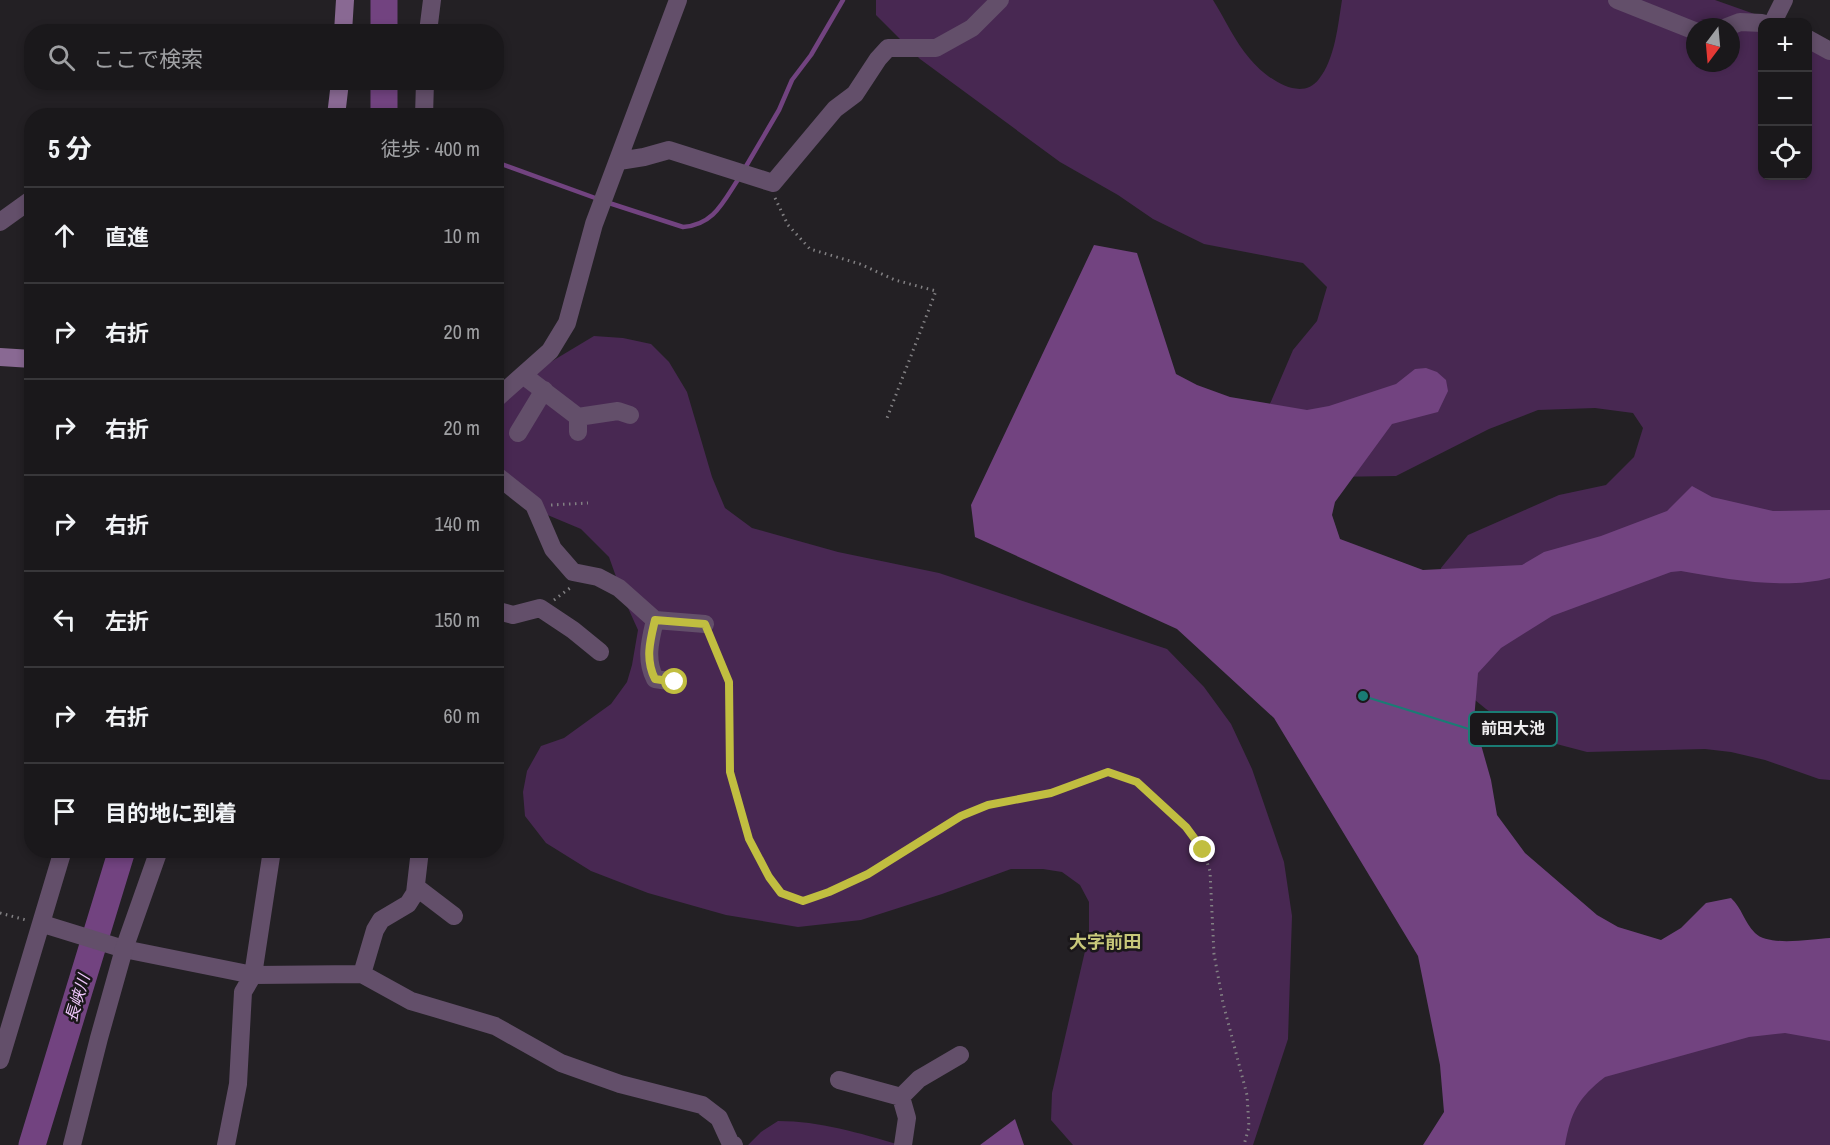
<!DOCTYPE html>
<html lang="ja">
<meta charset="utf-8">
<style>
body{margin:0;font-family:"Archivo Narrow","Noto Sans JP",sans-serif;background:#232124;color:#f1f3f6}
.controls{position:absolute;right:18px;top:18px;display:grid;overflow:hidden;border-radius:12px;box-shadow:0 3px 9px #0003}
.controls button{width:54px;height:54px;display:grid;place-items:center;padding:0;border:0;border-bottom:2px solid #38373a;background:#1a181b;color:#f1f3f6;font:30px sans-serif}
.compass{position:absolute;left:1686px;top:18px;width:54px;height:54px;border-radius:50%;background:#1a181b;box-shadow:0 3px 9px #0003;rotate:196deg}
.stop{position:absolute;width:18px;height:18px;margin:-14px;border:4px solid #c1be40;border-radius:50%;background:#fff}
.stop.end{background:#c1be40;border-color:#fff;box-shadow:0 2px 6px #0008}
.list{margin:0;padding:0;list-style:none}
h2{display:flex;justify-content:space-between;align-items:center;height:78px;margin:0;padding:0 24px;font-size:26px}
h2 small{font-size:20px;font-weight:400;color:#9fa0a3}
.list li{display:grid;grid-template-columns:39px 1fr auto;gap:18px;align-items:center;box-sizing:border-box;height:96px;padding:0 24px;border-top:2px solid #38373a}
.list b{display:block;font-size:22px;white-space:nowrap}
.list em{font-size:20px;font-style:normal;color:#9fa0a3}
.icon{flex:none;width:33px;height:33px;fill:none;stroke:currentColor;stroke-width:2;stroke-linecap:round;stroke-linejoin:round}
.map{position:relative;flex:none;width:1830px;height:1145px;overflow:hidden}
.search{position:absolute;background:#1a181b;box-shadow:0 3px 9px #0003;left:24px;top:24px;width:480px;height:66px;display:flex;align-items:center;gap:15px;box-sizing:border-box;padding:0 21px;border-radius:24px;color:#9fa0a3;font-size:22px}
.panel{position:absolute;background:#1a181b;box-shadow:0 3px 9px #0003;left:24px;top:108px;width:480px;height:750px;border-radius:24px}
.map>svg:first-child{display:block}
.green{fill:#482852;fill-rule:evenodd}
.water{fill:#724380}
.lines{fill:none;stroke-linecap:round;stroke-linejoin:round}
.stream{stroke:#724380;stroke-width:4.5}
.river{stroke:#724380;stroke-width:27}
.path{stroke:#828083;stroke-width:3;stroke-dasharray:1.5 4.5;stroke-linecap:butt}
.minor{stroke:#634f6a;stroke-width:18}
.tertiary{stroke:#634f6a;stroke-width:18}
.secondary{stroke:#896993;stroke-width:18}
.route{stroke:#c1be40;stroke-width:8}
.labels{text-anchor:middle;dominant-baseline:central;stroke-width:5;stroke-linejoin:round;paint-order:stroke}
.water-label{font-size:16px;font-style:italic;fill:#efc7fc;stroke:#1a171a}
.quarter-label{font-size:18px;font-weight:bold;fill:#c8c87a;stroke:#1a171a}
.leader{fill:none;stroke:#1a7c74;stroke-width:2}
.callout-dot{fill:#1a7c74;stroke:#1a171a;stroke-width:2}
.callout{fill:#1a171a;stroke:#1a7c74;stroke-width:2}
.callout-label{font-size:16px;text-anchor:middle;font-weight:bold;fill:#efedef}
</style>
<div class="map">
<svg width="1830" height="1145" viewBox="0 0 1830 1145">
<rect width="100%" height="100%" fill="#232024"/>
<!-- green -->
<path class="green" d="M876,0H1213C1225,19 1235,42 1250,59C1264,76 1300,104 1319,79C1335,59 1338,25 1342,0H1715L1777,22H1762V176H1808V34L1830,42V780L1819,779L1765,760L1731,752L1705,749L1587,752L1526,736L1486,709L1437,669L1436,616L1441,568L1468,535L1559,495L1606,485L1634,457L1643,428L1633,413L1595,408L1538,410L1489,429L1396,476L1327,477L1269,406L1293,350L1317,321L1327,287L1303,263L1204,244L1153,219L1118,195L1060,162L920,59L876,15ZM1695,27H1731V63H1695Z
M594,336L623,338L651,344L669,362L687,392L712,477L725,508L752,528L838,552L939,573L1167,649L1204,687L1231,724L1252,769L1284,862L1292,916L1288,1039L1253,1145H1073L1051,1120L1052,1093L1089,934V902L1080,885L1062,872L1043,869H1011L942,894L861,920L798,927L726,915L648,893L591,871L546,843L525,816L523,792L527,771L541,746L564,738L611,704L627,682L632,665L638,630L624,599L609,557L581,529L538,511L497,476V385L529,375Z
M1830,974V1145H1562L1573,1052Z
M778,1121C820,1121 859,1133 900,1145H748L761,1132Z"/>
<!-- water -->
<path class="water" d="M1094,245L1137,253L1176,374L1197,385L1230,397L1307,410L1329,406L1396,384L1415,369L1426,368L1437,372L1446,380L1448,391L1438,412L1392,424L1335,502L1332,515L1340,539L1423,570L1522,565L1544,552L1601,536L1667,511L1692,486L1712,497L1773,511L1830,510V578C1785,590 1726,579 1681,571L1671,572L1552,616L1501,648L1478,673L1474,720L1491,780L1497,815L1525,853L1597,915L1618,927L1661,940L1681,928L1706,903L1731,898C1742,908 1744,922 1755,933C1769,947 1811,939 1830,938V1041L1785,1033L1749,1037L1605,1077C1578,1098 1571,1112 1565,1145H1423L1444,1112L1440,1065L1418,956L1274,718L1177,629L975,537L971,505Z
M1015,1119L1024,1145H980Z"/>
<g class="lines">
<!-- stream -->
<path class="stream" d="M496,162L598,199
M745,168L779,110L792,80L811,55L843,0
M606,202L683,227C714,225 723,202 739,178"/>
<!-- river -->
<path class="river" d="M384,0V32
M384,82V116
M32,1145L122,850"/>
<!-- path -->
<path class="path" d="M775,198L788,225L810,249L860,264L895,280L936,291L887,418
M551,505L588,503
M554,600L570,588
M710,638L729,682L730,772L749,839L769,877L781,893L803,901L829,892L868,874L961,816L988,805L1051,793L1108,772L1137,782L1186,827L1203,850L1210,871L1214,954L1223,1003L1247,1095L1249,1127L1244,1145
M0,913L26,920"/>
<!-- minor -->
<path class="minor" d="M1617,0L1695,31
M1773,22L1784,0
M1727,27L1740,22L1762,23
M1808,39L1830,51
M619,161L644,157L669,150L773,183L835,109L855,94L878,59L888,48H936L972,28L1000,0
M0,222L32,199
M523,375L578,417V432
M496,399L550,351L567,323L594,224L678,0
M578,417L618,411L630,415
M518,433L544,390
M496,475L534,505L553,549L573,572L598,577L619,588L655,620L705,624
M502,612L513,615L540,608L573,630L600,652
M655,620C650,641 645,659 655,679L675,682
M416,887L454,916
M43,924L124,949L253,975L362,974L411,1001L495,1026L561,1063L620,1084L702,1105L719,1118L730,1142L734,1145
M362,974L375,930L381,920L408,904L415,893L420,850
M0,1060L63,850
M839,1080L901,1097L907,1118L903,1145
M901,1097L919,1079L960,1055
M226,1145L238,1084L243,992L253,975L272,850"/>
<!-- tertiary -->
<path class="tertiary" d="M428,32L432,0
M424,116L425,82
M72,1145L99,1038L124,949L159,850"/>
<!-- secondary -->
<path class="secondary" d="M343,32L345,0
M336,116L340,82
M0,357L32,359"/>
</g>
<g class="lines">
<!-- route -->
<path class="route" d="M675,682L655,679C645,659 650,641 655,620L705,624L729,682L730,772L749,839L769,877L781,893L803,901L829,892L868,874L961,816L988,805L1051,793L1108,772L1137,782L1186,827L1203,850"/>
</g>
<g class="labels">
<!-- water labels -->
<g class="water-label">
<text transform="translate(77 998) rotate(-73)">長峡川</text>
</g>
<!-- quarter labels -->
<g class="quarter-label">
<text x="1105" y="941">大字前田</text>
</g>
</g>
<!-- callouts -->
<path class="leader" d="M1363 696L1469 729"/>
<circle class="callout-dot" cx="1363" cy="696" r="6"/>
<rect class="callout" x="1469" y="712" width="88" height="34" rx="6"/>
<g class="callout-label">
<text x="1513" y="734">前田大池</text>
</g>
</svg>
<div class="controls">
<button>+</button>
<button>−</button>
<button><svg class="icon" aria-label="locate" viewBox="0 0 24 24"><circle cx="12" cy="12" r="6"/><path d="M12 2v4M12 18v4M2 12h4M18 12h4"/></svg></button>
</div>
<svg class="compass" viewBox="-18 -18 36 36"><path d="M0-13l5 13h-10z" fill="#e53935"/><path d="M0 13l5-13h-10z" fill="#9fa0a3"/></svg>
<div class="stop" style="left:675px;top:682px"></div>
<div class="stop end" style="left:1203px;top:850px"></div>
<div class="search"><svg class="icon" aria-label="search" viewBox="0 0 24 24"><circle cx="10" cy="10" r="6"/><path d="M15 15l6 6"/></svg>ここで検索</div>
<section class="panel">
<h2>5 分<small>徒歩 · 400 m</small></h2>
<ul class="list">
<li><svg class="icon" aria-label="ahead" viewBox="0 0 24 24"><path d="M12 20V5M6 11l6-6 6 6"/></svg><div><b>直進</b></div><em>10 m</em></li>
<li><svg class="icon" aria-label="right" viewBox="0 0 24 24"><path d="M7 20v-9h11M14 6l5 5-5 5"/></svg><div><b>右折</b></div><em>20 m</em></li>
<li><svg class="icon" aria-label="right" viewBox="0 0 24 24"><path d="M7 20v-9h11M14 6l5 5-5 5"/></svg><div><b>右折</b></div><em>20 m</em></li>
<li><svg class="icon" aria-label="right" viewBox="0 0 24 24"><path d="M7 20v-9h11M14 6l5 5-5 5"/></svg><div><b>右折</b></div><em>140 m</em></li>
<li><svg class="icon" aria-label="left" viewBox="0 0 24 24"><path d="M17 20v-9H6M10 6l-5 5 5 5"/></svg><div><b>左折</b></div><em>150 m</em></li>
<li><svg class="icon" aria-label="right" viewBox="0 0 24 24"><path d="M7 20v-9h11M14 6l5 5-5 5"/></svg><div><b>右折</b></div><em>60 m</em></li>
<li><svg class="icon" aria-label="arrive" viewBox="0 0 24 24"><path d="M6 21V4h12l-3 4 3 4H6"/></svg><div><b>目的地に到着</b></div></li>
</ul>
</section>
</div>
